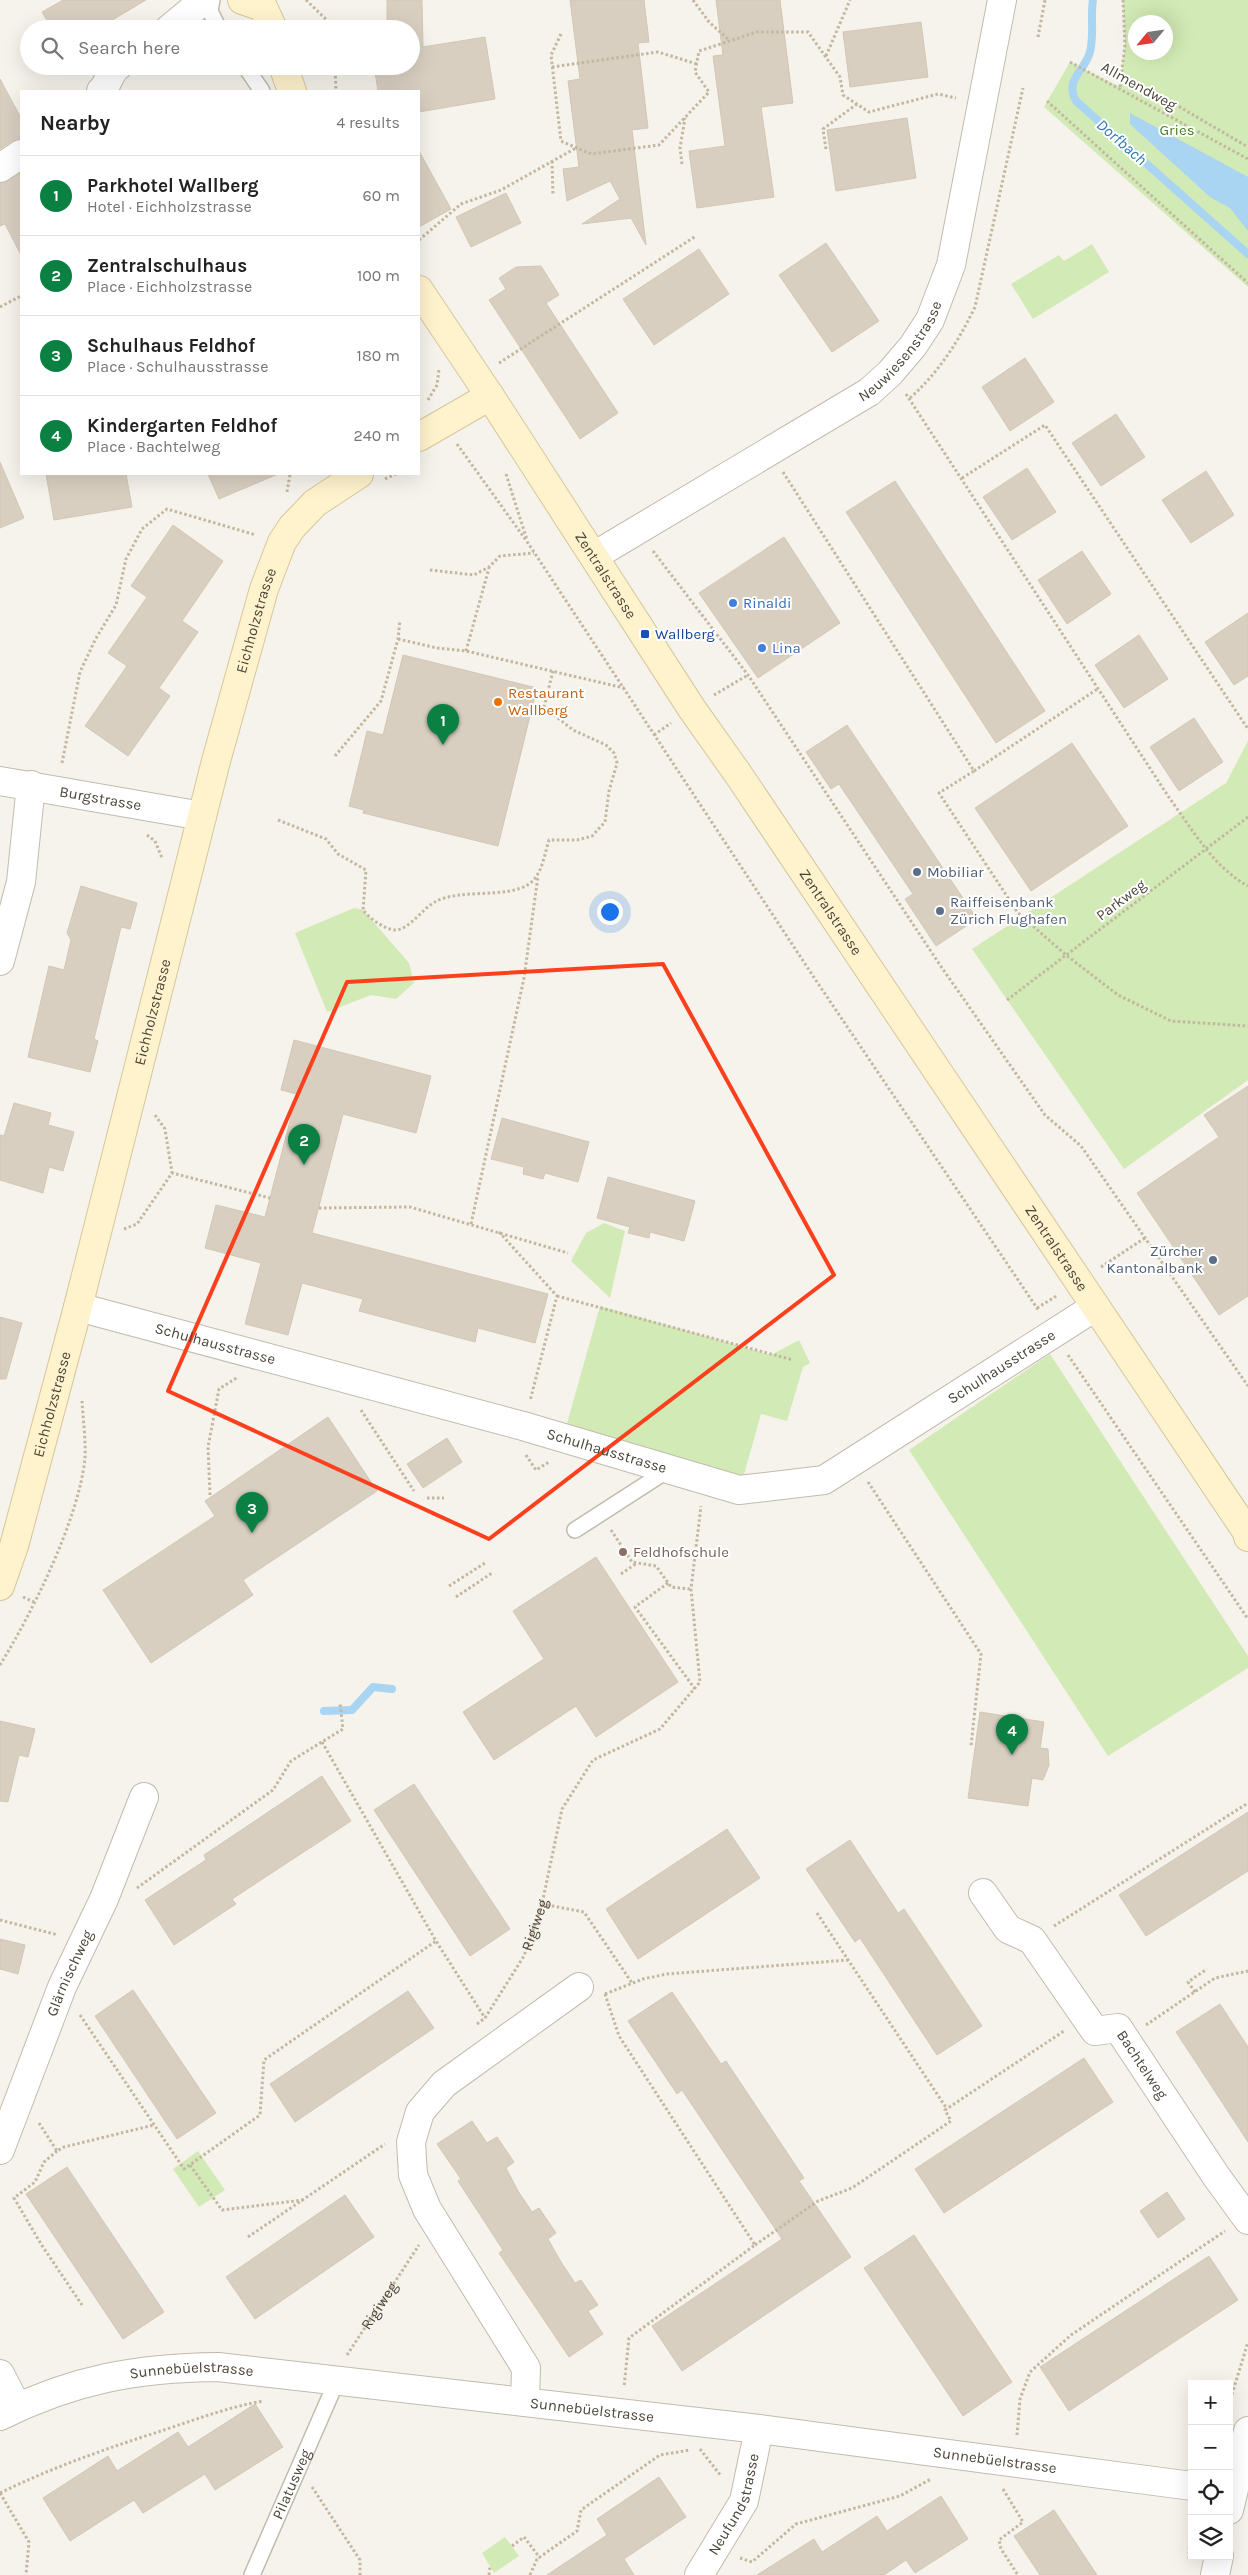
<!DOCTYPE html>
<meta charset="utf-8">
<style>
body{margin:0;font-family:Karla,sans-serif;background:#f2f2f2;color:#222}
.controls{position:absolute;right:15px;bottom:15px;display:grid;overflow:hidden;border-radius:0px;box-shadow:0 5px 20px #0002}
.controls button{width:45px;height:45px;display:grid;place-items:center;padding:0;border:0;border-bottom:1px solid #e0e0e0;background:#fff;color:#222;font:25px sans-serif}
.compass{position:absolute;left:1128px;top:15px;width:45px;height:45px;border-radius:50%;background:#fff;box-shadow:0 5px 20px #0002;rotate:241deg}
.you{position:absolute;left:609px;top:911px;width:18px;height:18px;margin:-12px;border:4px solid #fff;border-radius:50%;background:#1a73e8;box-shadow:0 0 0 8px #1a73e833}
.badge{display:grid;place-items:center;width:32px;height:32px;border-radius:50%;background:#0b8043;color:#fff;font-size:16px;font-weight:700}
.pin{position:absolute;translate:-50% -41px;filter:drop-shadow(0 1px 2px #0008)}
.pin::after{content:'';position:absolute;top:26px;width:18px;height:15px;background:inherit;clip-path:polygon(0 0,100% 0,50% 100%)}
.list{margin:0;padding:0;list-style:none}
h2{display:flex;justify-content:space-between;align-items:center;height:65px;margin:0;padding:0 20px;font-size:21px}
h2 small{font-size:16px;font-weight:400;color:#767676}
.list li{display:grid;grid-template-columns:32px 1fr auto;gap:15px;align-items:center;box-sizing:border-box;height:80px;padding:0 20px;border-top:1px solid #e0e0e0}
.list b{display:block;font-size:19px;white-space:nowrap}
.list p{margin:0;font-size:16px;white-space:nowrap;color:#767676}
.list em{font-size:16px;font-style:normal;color:#767676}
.icon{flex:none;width:28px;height:28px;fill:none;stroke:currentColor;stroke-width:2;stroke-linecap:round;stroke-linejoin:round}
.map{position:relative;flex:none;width:1248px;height:2575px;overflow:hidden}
.search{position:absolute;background:#fff;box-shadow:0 5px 20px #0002;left:20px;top:20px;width:400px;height:55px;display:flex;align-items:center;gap:12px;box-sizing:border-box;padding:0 18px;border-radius:28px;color:#767676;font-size:19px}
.panel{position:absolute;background:#fff;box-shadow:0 5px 20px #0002;left:20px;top:90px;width:400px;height:385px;border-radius:0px}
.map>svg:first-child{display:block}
.green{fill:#d2eab5;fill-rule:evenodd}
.water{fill:#a9d4f2}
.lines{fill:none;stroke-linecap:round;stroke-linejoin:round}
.stream{stroke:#a9d4f2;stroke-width:8}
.building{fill:#d8cfc1;stroke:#d3c7b4}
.lane-casing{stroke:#c2bbae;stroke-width:18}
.street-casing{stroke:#c2bbae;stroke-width:30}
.secondary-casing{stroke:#d6c79b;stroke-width:30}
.path{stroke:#c4b79f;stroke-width:3;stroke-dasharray:2.5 2.5;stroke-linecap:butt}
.lane{stroke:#fff;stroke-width:15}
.street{stroke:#fff;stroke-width:28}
.secondary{stroke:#fff3cd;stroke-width:28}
.marked{fill:none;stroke:#fc3f1d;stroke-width:4;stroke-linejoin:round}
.shop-dot{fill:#3f7fe0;stroke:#fff;stroke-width:2}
.transit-dot{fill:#1a4fb4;stroke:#fff;stroke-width:2}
.food-dot{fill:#e8710a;stroke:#fff;stroke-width:2}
.service-dot{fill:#5c6f8a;stroke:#fff;stroke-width:2}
.education-dot{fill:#8d6e63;stroke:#fff;stroke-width:2}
.labels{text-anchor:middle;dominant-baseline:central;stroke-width:4;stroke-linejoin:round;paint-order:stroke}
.street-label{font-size:15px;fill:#4b4439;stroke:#fff}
.park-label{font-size:15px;fill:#4a7f2a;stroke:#fff}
.shop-label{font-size:15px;fill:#366cbe;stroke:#fff;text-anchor:start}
.transit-label{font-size:15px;fill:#164399;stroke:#fff;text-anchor:start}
.food-label{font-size:15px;fill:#c56008;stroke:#fff;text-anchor:start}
.service-label{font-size:15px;fill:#4e5e75;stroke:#fff;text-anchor:start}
.education-label{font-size:15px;fill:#785e54;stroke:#fff;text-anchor:start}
.water-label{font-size:16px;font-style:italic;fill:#2e7ab2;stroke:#fff}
</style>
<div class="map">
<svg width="1248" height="2575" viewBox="0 0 1248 2575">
<rect width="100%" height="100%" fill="#f6f3ec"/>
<!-- green -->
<path class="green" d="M1123,0H1248V287L1044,107L1070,62L1120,87L1125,45ZM1136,22H1166V52H1136Z
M1092,244L1109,272L1033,319L1011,284L1059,255L1064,261Z
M1248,741V1080L1124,1169L972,949L1226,783Z
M354,908L363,910L409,963L414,983L396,999L371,995L327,1012L295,933Z
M604,1223L625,1231L610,1298L571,1261L586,1233Z
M600,1306L771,1355L799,1340L810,1363L803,1367L787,1421L761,1414L743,1478L566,1427Z
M1050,1354L1248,1656V1668L1108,1756L909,1450Z
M198,2151L225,2190L199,2207L173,2169Z
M505,2537L519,2556L494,2573L482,2553Z"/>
<!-- water -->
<path class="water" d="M1130,113L1248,177V231L1230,208L1210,197L1130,124Z"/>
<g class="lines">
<!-- stream -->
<path class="stream" d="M1093,0C1090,17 1095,39 1089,55C1082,73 1065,81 1076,101L1248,254
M324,1711L352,1710L373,1687L392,1689"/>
</g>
<!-- building -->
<path class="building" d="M63,0H146L97,29H52L42,12Z
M387,0H422L423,47L485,37L495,99L419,112V91H378L374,66H411V29H387Z
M570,0H644L649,42L638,43L648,128L632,130L646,245L631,218L582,224L620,199L610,181L567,201L563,169L579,167L568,81L580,79Z
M716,0H780L793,103L761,107L774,197L697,208L689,151L725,146L713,56L723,55Z
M921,22L928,77L850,87L843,32Z
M0,79L21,118V139L12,141L0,149Z
M907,118L916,178L836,191L827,130Z
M419,151L451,209L419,227Z
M21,173V255L5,224L0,226V183Z
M506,193L521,223L471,247L456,217Z
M826,243L879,321L832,352L779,275Z
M699,249L729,294L654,345L623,299Z
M541,266L559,295L546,303L618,413L580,439L489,300L506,289L499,278L516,267Z
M1025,358L1054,402L1010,431L982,387Z
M1116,414L1145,457L1101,486L1072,443Z
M0,462L24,518L0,528Z
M1027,468L1056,512L1012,540L983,497Z
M1206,471L1234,515L1191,543L1162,500Z
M46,474H126L132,507L54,520Z
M208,474H278L219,499Z
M895,481L1045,711L996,743L846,512Z
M173,525L223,561L182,621L198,632L159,688L170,696L128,756L85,726L127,666L108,653L147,597L131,586Z
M784,537L840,623L758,678L699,593Z
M1082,551L1111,594L1067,624L1038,580Z
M1248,613V676L1234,685L1205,642Z
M1139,635L1168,679L1124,708L1095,665Z
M403,655L537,688L498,846L363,813L364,810L349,806L367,731L383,735Z
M1194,718L1223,762L1179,791L1150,747Z
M847,725L977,919L936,946L905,899L913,894L839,784L831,789L806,752Z
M1072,743L1128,826L1031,891L975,808Z
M81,886L137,903L130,929L121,927L94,1039L98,1041L90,1072L28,1057L49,966L64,970L71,940L67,933Z
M294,1040L431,1076L416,1133L343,1114L312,1233L548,1294L535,1343L478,1328L475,1342L359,1311L363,1299L302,1283L288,1335L245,1324L261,1263L205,1248L216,1205L265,1217L297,1094L281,1090Z
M1248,1086V1296L1219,1315L1137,1193L1219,1137L1204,1115Z
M14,1103L51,1113L48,1125L74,1132L63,1171L49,1167L43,1193L0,1180V1135L4,1136Z
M502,1118L589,1142L578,1182L545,1173L543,1179L523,1174L524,1167L491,1159Z
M608,1177L695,1201L684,1241L650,1232L649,1238L628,1233L630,1227L597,1218Z
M0,1317L22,1323L6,1379H0Z
M328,1417L377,1491L243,1580L253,1595L151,1663L103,1590L215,1516L205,1501Z
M447,1438L462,1462L423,1488L407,1464Z
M596,1557L678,1682L596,1737L576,1706L494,1760L463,1712L544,1659L513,1611Z
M980,1712L1044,1722L1040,1748L1048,1749L1049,1765L1043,1780L1032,1778L1028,1806L968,1798Z
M0,1721L35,1729L28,1757L19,1755L8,1802L0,1801Z
M322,1776L351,1821L232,1899L236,1904L174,1945L145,1900L206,1860L204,1855Z
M414,1784L510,1929L470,1956L374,1810Z
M1248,1812V1871L1146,1936L1119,1895Z
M727,1829L760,1878L638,1959L606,1909Z
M850,1840L898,1913L904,1909L982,2026L937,2055L860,1938L855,1942L806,1869Z
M0,1939L25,1945L18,1974L0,1969Z
M133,1990L216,2113L177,2139L95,2016Z
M408,1991L434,2028L295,2122L270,2084Z
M672,1992L721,2064L726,2061L804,2178L799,2181L851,2257L682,2371L652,2326L782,2239L682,2090L677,2094L628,2021Z
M1220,2004L1248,2047V2142L1176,2032Z
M1084,2058L1113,2102L944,2213L915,2169Z
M472,2121L487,2143L497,2137L514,2162L506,2168L518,2191L532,2212L539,2208L556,2233L548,2239L561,2262L575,2283L581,2280L598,2305L588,2311L603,2334L569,2357L499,2253L503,2250L458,2181L461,2179L437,2144Z
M67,2167L164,2312L123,2339L26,2194Z
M1167,2192L1185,2219L1158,2238L1140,2211Z
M345,2195L374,2237L255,2319L226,2277Z
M914,2235L1012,2382L963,2416L864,2268Z
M1209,2256L1238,2300L1069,2411L1040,2367Z
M255,2404L283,2447L215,2490L205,2474L143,2513L134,2500L70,2541L43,2498L108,2456L117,2471L178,2432L188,2447Z
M659,2477L686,2517L624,2559L634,2575H547L607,2535L597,2519Z
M941,2496L968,2539L915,2573L906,2560L884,2575H757L814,2539L822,2552L877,2516L887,2531Z
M1054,2510L1097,2575H1040L1014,2536Z"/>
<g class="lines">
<defs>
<g id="lane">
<path d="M212,0L210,11L219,29"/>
<path d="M245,66L262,91"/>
<path d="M575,1530L668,1470"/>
<path id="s3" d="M252,2575L331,2394"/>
</g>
<g id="street">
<path d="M169,29L204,0"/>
<path d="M101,91C109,84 109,72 118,66"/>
<path d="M0,168L21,154"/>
<path id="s4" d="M594,556L869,392L890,373L913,346L930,320L951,265L1002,0"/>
<path id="s5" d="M0,781L202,816"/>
<path d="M0,961L21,882L31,785"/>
<path id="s6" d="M78,1307L523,1426L739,1490L824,1480L1095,1307"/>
<path id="s7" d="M983,1893L1008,1929L1032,1940L1095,2031L1118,2028L1216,2176L1248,2220"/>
<path id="s8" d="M0,2150L62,1987L104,1899L144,1797"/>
<path d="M0,2374L17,2407"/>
<path d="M525,2402L526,2368L427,2209L413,2175L411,2142L420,2112L444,2084L579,1987"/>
<path id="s9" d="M0,2416C74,2379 137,2368 218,2367L759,2429L1192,2486"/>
<path d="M1229,2510L1248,2431"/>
<path id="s10" d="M699,2575L744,2501L759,2429"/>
<path d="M1215,2575L1219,2556"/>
</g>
<g id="secondary">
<path d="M242,0L263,7L273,29"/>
<path d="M283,66L292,91"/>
<path id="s11" d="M419,290L490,396L692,709L738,774L1247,1532L1248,1537"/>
<path d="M419,437L490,396"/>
<path id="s12" d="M0,1586L14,1546L78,1307L216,761L264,589L282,542L292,527L315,503L359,474"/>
</g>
</defs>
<!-- lane casing -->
<use href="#lane" class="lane-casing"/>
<!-- street casing -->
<use href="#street" class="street-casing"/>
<!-- secondary casing -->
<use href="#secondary" class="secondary-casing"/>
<!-- path -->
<g class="path">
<path d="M306,0L333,26V29"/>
<path d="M693,0L709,22L729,40"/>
<path d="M561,34L551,55L561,141L591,154L659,145L709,92L695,72L699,51L757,32H808L840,77L843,95L869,112L938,94L956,98"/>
<path d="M1038,37L1045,0"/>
<path d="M826,56L850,0"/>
<path d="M1070,62L1248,159"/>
<path d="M335,66L336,91"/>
<path d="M552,67L658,52L697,64"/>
<path d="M1121,77L1178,106L1248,147"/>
<path d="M1120,87L1125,45L1123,0"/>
<path d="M1047,101L1248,283"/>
<path d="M826,149L823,129L857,104"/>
<path d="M552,161L553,196"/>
<path d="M682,164L680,148L685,118"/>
<path d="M419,240L461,204L501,190L576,148"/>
<path d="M0,307L21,296"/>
<path d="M499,363L696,236"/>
<path d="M906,394L1170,799C1193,830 1213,867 1248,886"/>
<path d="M910,398C939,372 958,342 975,307L1023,88"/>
<path d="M428,400L437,385L439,369"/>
<path d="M457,444L528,543L817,982L1039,1311"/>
<path d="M783,472L974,771L939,793L1018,913L1066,955L1118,995L1171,1021L1248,1026"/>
<path d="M506,474L527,540"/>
<path d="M962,478L1045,425L1248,729"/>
<path d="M385,479L396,474"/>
<path d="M287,492L290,474"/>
<path d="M653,551L748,675L942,968L1045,1115L1081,1146L1248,1386"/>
<path d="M430,570L474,575L489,567L500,556L534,553"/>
<path d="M398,639L437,648L466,651L624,688"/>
<path d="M466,651L489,568"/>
<path d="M714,695L748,675"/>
<path d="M654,735L671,723"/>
<path d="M335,756L381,701L398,639L400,620"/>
<path d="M62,763L80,672L95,640L116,605L126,559L142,529L167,509L256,535"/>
<path d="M974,771L1099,688"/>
<path d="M278,820L326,839L338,854L366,870L363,910C369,918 384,929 395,930C409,930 423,908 435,902C459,888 507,899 529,884C542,875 544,856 549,840H577L592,836L605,822L609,791L617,763L614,753L606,745L573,730L544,707L553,671"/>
<path d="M147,835L155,841L162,858"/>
<path d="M1007,1000L1248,817"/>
<path d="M155,1115L165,1129L172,1173"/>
<path d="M319,1208L410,1207L568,1253"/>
<path d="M471,1224L524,978L538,876"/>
<path d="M124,1229L137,1224L172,1173L270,1198"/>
<path d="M499,1232L557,1296L530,1401"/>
<path d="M1101,1267L1145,1238"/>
<path d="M557,1296L793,1360"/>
<path d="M1037,1308L1058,1295"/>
<path d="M1068,1355L1248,1619"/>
<path d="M361,1410L414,1491"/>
<path d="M526,1455L536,1470L549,1462"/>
<path d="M868,1482L981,1654L971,1746"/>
<path d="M210,1495L208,1447L219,1389L238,1377"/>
<path d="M427,1498H444"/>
<path d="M611,1530L632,1562L656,1566L671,1587L691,1589"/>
<path d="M621,1574L637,1563"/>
<path d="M668,1583L635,1607L695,1689"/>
<path d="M449,1586L485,1563"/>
<path d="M23,1597L34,1602"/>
<path d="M456,1597L492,1573"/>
<path d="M0,1665C32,1613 79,1519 85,1458C86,1440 83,1420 82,1401"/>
<path d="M322,1742L436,1941L485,2018"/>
<path d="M137,1888L273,1790L291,1761L343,1729L340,1703"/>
<path d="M542,1904L584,1912L632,1983"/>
<path d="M817,1913L947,2109"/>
<path d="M0,1920L58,1935"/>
<path d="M1054,1926L1248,1803"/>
<path d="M1195,1992L1188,1982L1207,1969"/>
<path d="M605,1994L619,2036L755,2245L629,2338L624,2387"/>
<path d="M605,1994L643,1979L667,1974L848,1960"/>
<path d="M80,2015L184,2169L260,2115L264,2060L436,1941"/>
<path id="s1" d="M477,2024L485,2018L524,1956L542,1904L562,1809L593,1760L660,1729L700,1682L691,1589L701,1506"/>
<path d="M1146,2025L1215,1978L1248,1971"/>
<path d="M39,2123L57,2151L64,2147L154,2125"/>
<path d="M57,2151L44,2162L35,2182L14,2198L41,2244L82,2305"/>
<path d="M190,2165L222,2210L303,2200"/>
<path d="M248,2237L385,2144"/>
<path d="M755,2245L818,2201L852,2188L951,2121L945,2110L1064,2031"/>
<path id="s2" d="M347,2355L419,2245"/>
<path d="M1229,2404L1248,2342"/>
<path d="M1017,2435L1020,2399L1030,2372L1071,2335L1225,2231"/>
<path d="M700,2449L721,2476"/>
<path d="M312,2487L360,2560V2575"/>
<path d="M1003,2489L1023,2522L999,2540L1001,2549L1018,2575"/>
<path d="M0,2493C53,2467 108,2448 164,2430C197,2419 229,2407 263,2401"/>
<path d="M0,2493L29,2542L26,2575"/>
<path d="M512,2546L524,2537L540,2558"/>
<path d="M740,2558L752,2562L796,2524L900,2496L931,2479"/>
<path d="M1189,2559L1190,2513"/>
<path d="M489,2575L490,2566"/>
<path d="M530,2575L537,2559L577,2531L581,2510L660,2455L690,2450"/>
</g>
<!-- lane -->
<use href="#lane" class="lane"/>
<!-- street -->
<use href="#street" class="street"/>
<!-- secondary -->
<use href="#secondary" class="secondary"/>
</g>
<!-- marked area -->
<path class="marked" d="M663,964L834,1275L489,1539L168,1391L347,982Z"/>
<!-- markers -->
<g class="shop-dot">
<circle cx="733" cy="603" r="5"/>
<circle cx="762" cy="648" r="5"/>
</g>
<rect class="transit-dot" x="640" y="629" width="10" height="10" rx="2.5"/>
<circle class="food-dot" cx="498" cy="702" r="5"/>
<g class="service-dot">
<circle cx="917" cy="872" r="5"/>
<circle cx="940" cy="911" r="5"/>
<circle cx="1213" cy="1260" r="5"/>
</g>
<circle class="education-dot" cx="623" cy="1552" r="5"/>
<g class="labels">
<!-- street labels -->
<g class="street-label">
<text transform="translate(1139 86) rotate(29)">Allmendweg</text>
<text stroke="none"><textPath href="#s4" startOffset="372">Neuwiesenstrasse</textPath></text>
<text stroke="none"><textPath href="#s11" startOffset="341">Zentralstrasse</textPath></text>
<text stroke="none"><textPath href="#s12" startOffset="999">Eichholzstrasse</textPath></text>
<text stroke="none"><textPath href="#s5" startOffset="102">Burgstrasse</textPath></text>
<text transform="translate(1121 900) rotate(-37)">Parkweg</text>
<text stroke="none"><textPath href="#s11" startOffset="746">Zentralstrasse</textPath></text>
<text stroke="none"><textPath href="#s12" startOffset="594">Eichholzstrasse</textPath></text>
<text stroke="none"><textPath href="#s11" startOffset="1151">Zentralstrasse</textPath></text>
<text stroke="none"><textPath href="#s6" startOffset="142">Schulhausstrasse</textPath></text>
<text stroke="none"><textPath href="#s6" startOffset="982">Schulhausstrasse</textPath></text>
<text stroke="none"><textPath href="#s12" startOffset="189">Eichholzstrasse</textPath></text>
<text stroke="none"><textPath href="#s6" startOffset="548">Schulhausstrasse</textPath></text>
<text stroke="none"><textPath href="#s1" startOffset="116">Rigiweg</textPath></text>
<text stroke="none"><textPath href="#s8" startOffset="190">Glärnischweg</textPath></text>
<text stroke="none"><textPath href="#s7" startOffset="248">Bachtelweg</textPath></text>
<text stroke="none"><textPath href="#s2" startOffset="59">Rigiweg</textPath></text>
<text stroke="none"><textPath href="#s9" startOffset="199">Sunnebüelstrasse</textPath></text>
<text stroke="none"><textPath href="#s9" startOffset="602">Sunnebüelstrasse</textPath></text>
<text stroke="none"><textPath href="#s9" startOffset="1008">Sunnebüelstrasse</textPath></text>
<text stroke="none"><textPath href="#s3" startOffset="99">Pilatusweg</textPath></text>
<text stroke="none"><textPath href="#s10" startOffset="80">Neufundstrasse</textPath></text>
</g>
<!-- park labels -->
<g class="park-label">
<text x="1177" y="130">Gries</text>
</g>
<!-- shop labels -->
<g class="shop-label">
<text x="743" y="603">Rinaldi</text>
<text x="772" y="648">Lina</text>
</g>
<!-- transit labels -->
<g class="transit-label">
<text x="655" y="634">Wallberg</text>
</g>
<!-- food labels -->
<g class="food-label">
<text x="508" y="693">Restaurant<tspan x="508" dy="17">Wallberg</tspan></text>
</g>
<!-- service labels -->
<g class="service-label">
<text x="927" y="872">Mobiliar</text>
<text x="950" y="902">Raiffeisenbank<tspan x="950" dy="17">Zürich Flughafen</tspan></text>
<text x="1203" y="1251" text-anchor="end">Zürcher<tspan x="1203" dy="17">Kantonalbank</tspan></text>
</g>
<!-- education labels -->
<g class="education-label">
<text x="633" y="1552">Feldhofschule</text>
</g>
<!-- water labels -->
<g class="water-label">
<text transform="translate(1122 142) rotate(41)">Dorfbach</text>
</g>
</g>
</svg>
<div class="controls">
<button>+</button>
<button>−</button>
<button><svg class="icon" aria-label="locate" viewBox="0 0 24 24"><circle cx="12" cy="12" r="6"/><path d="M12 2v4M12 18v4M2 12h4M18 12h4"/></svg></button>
<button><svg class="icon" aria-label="layers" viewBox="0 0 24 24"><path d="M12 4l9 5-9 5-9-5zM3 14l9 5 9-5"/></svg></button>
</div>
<svg class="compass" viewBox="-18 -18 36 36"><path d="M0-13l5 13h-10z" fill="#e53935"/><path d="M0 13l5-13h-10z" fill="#767676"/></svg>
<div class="you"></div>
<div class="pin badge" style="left:443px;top:745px">1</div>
<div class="pin badge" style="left:304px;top:1165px">2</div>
<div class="pin badge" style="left:252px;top:1533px">3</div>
<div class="pin badge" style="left:1012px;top:1755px">4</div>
<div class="search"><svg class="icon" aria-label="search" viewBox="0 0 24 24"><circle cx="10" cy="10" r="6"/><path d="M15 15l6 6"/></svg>Search here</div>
<section class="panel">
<h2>Nearby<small>4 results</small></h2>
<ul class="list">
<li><span class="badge">1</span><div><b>Parkhotel Wallberg</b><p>Hotel · Eichholzstrasse</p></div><em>60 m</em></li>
<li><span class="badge">2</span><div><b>Zentralschulhaus</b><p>Place · Eichholzstrasse</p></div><em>100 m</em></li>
<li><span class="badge">3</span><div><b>Schulhaus Feldhof</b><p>Place · Schulhausstrasse</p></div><em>180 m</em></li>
<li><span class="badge">4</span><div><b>Kindergarten Feldhof</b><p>Place · Bachtelweg</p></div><em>240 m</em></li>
</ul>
</section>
</div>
